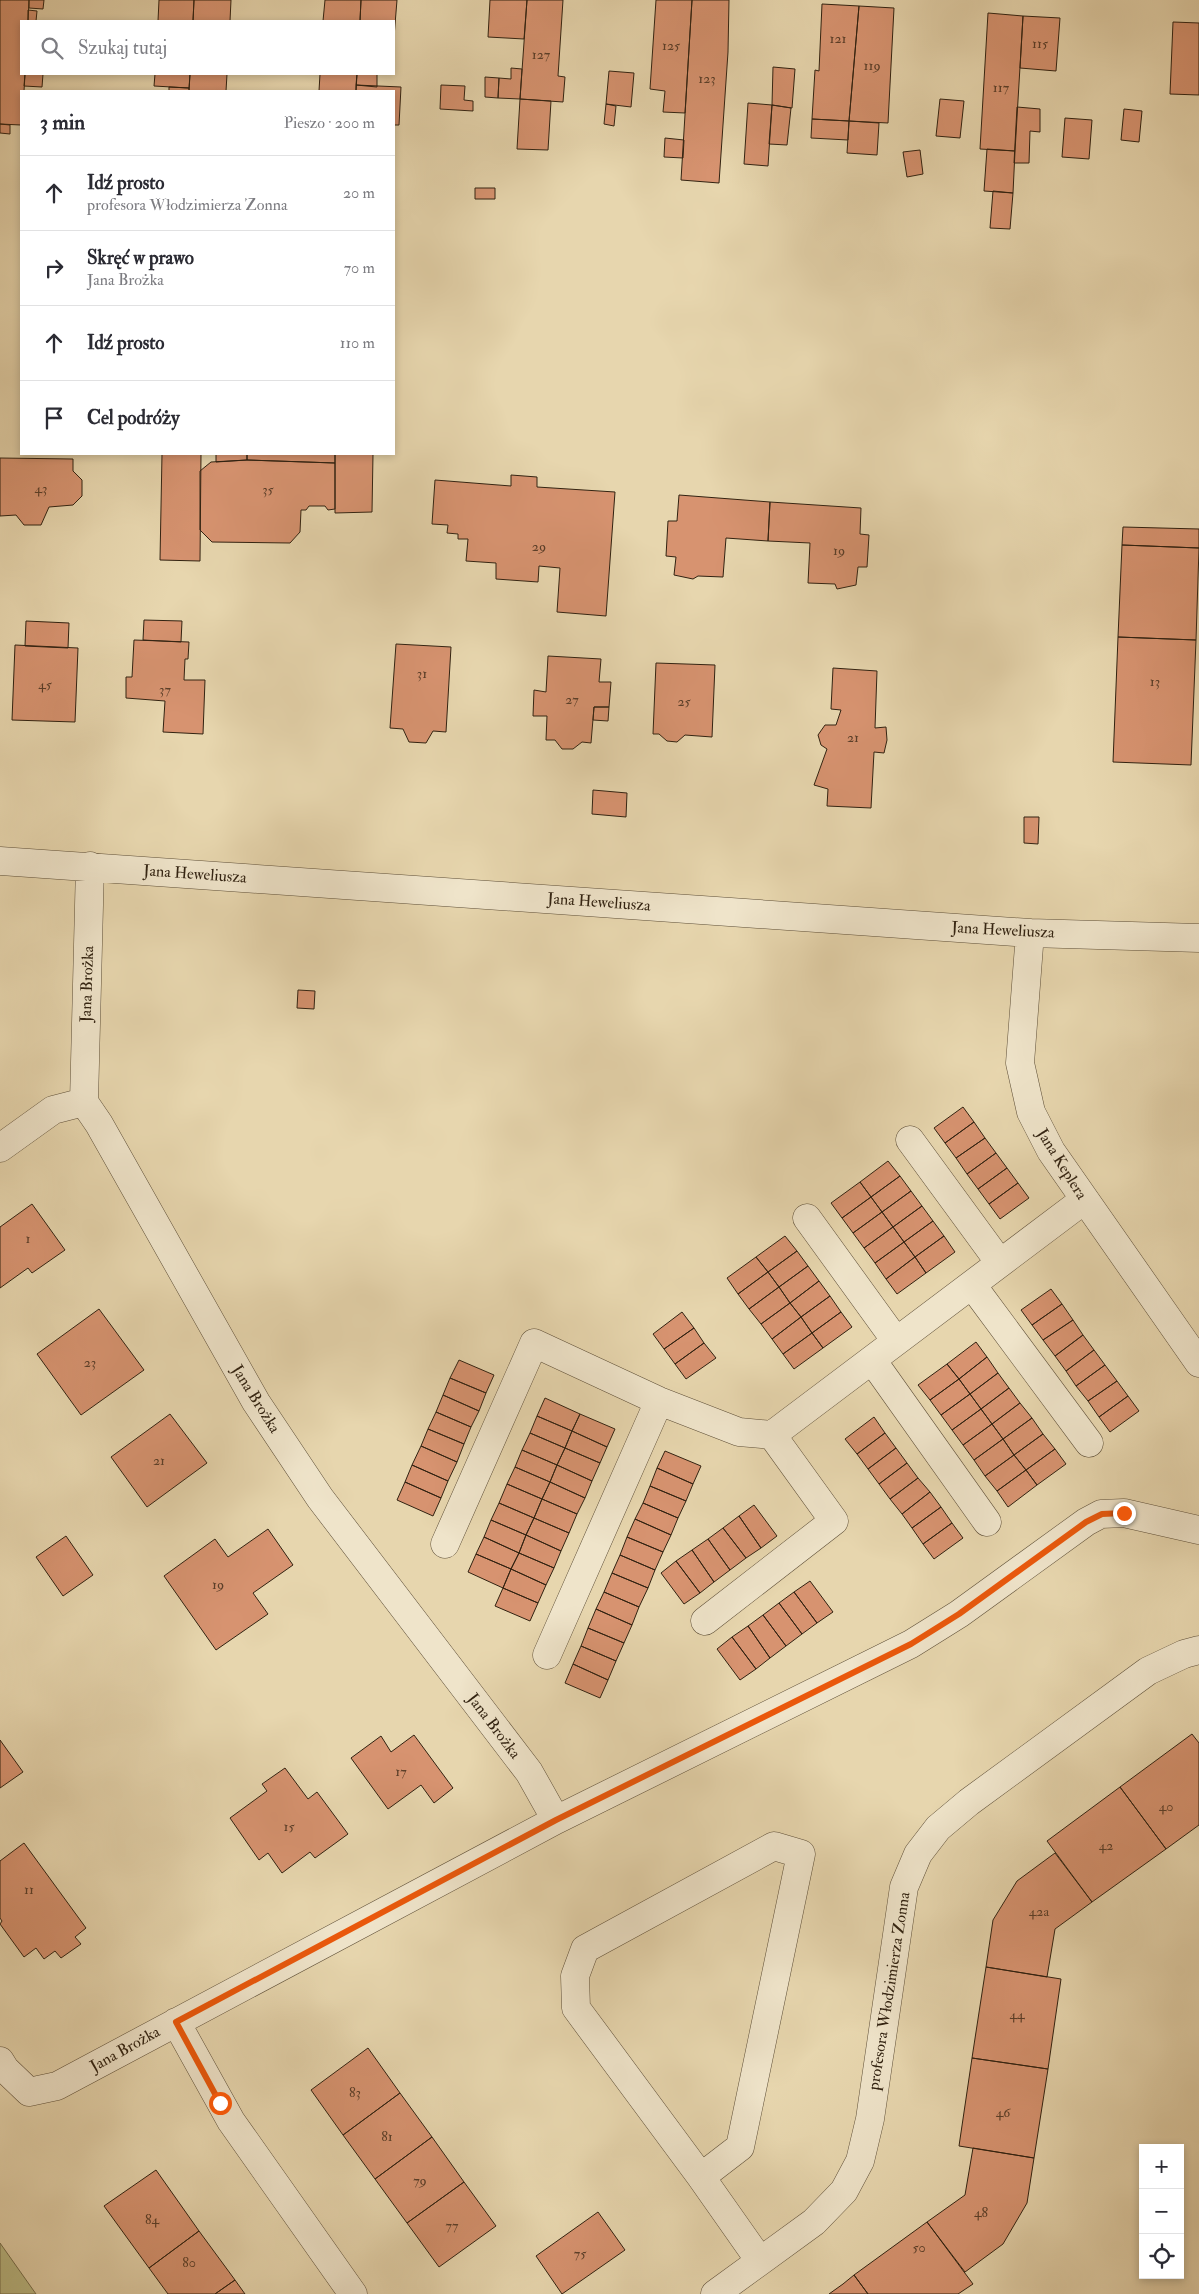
<!DOCTYPE html>
<html lang="pl">
<meta charset="utf-8">
<style>
body{margin:0;font-family:"IM FELL Double Pica",serif;background:#f2f2f3;color:#2b2b33}
.controls{position:absolute;right:15px;bottom:15px;display:grid;overflow:hidden;border-radius:0px;box-shadow:0 2px 8px #0003}
.controls button{width:45px;height:45px;display:grid;place-items:center;padding:0;border:0;border-bottom:1px solid #e1e1e2;background:#fff;color:#2b2b33;font:25px sans-serif}
.stop{position:absolute;width:15px;height:15px;margin:-11px;border:4px solid #ea580c;border-radius:50%;background:#fff}
.stop.end{background:#ea580c;border-color:#fff;box-shadow:0 1px 5px #0008}
.list{margin:0;padding:0;list-style:none}
h2{display:flex;justify-content:space-between;align-items:center;height:65px;margin:0;padding:0 20px;font-size:21px}
h2 small{font-size:16px;font-weight:400;color:#7c7c81}
.list li{display:grid;grid-template-columns:32px 1fr auto;gap:15px;align-items:center;box-sizing:border-box;height:75px;padding:0 20px;border-top:1px solid #e1e1e2}
.list b{display:block;font-size:19px;white-space:nowrap}
.list p{margin:0;font-size:16px;white-space:nowrap;color:#7c7c81}
.list em{font-size:16px;font-style:normal;color:#7c7c81}
.icon{flex:none;width:28px;height:28px;fill:none;stroke:currentColor;stroke-width:2;stroke-linecap:round;stroke-linejoin:round}
.map{position:relative;flex:none;width:1199px;height:2294px;overflow:hidden}
.search{position:absolute;background:#fff;box-shadow:0 2px 8px #0003;left:20px;top:20px;width:375px;height:55px;display:flex;align-items:center;gap:12px;box-sizing:border-box;padding:0 18px;border-radius:0px;color:#7c7c81;font-size:19px}
.panel{position:absolute;background:#fff;box-shadow:0 2px 8px #0003;left:20px;top:90px;width:375px;height:365px;border-radius:0px}
.map>svg:first-child{display:block}
.green{fill:#bcbc86;stroke:#766f4c}
.building{fill:#d79370;stroke:#312211}
.lines{fill:none;stroke-linecap:round;stroke-linejoin:round}
.minor-casing{stroke:#5e4f38;stroke-width:29}
.minor{stroke:#efe4ca;stroke-width:28}
.route{stroke:#ea580c;stroke-width:6}
.labels{text-anchor:middle;dominant-baseline:central;stroke-width:4;stroke-linejoin:round;paint-order:stroke}
.number-label{font-size:14px;fill:#5a3e29}
.street-label{font-size:16px;fill:#312211;stroke:#efe4ca}
</style>
<div class="map">
<svg width="1199" height="2294" viewBox="0 0 1199 2294">
<rect width="100%" height="100%" fill="#e7d6ae"/>
<filter id="stains"><feTurbulence type="fractalNoise" baseFrequency=".004" numOctaves="4"/><feColorMatrix values="0 0 0 0 .2 0 0 0 0 .09 0 0 0 0 .02 0 0 0 .5 -.17"/></filter>
<radialGradient id="worn" r=".72"><stop offset=".6" stop-color="#630" stop-opacity="0"/><stop offset="1" stop-color="#630" stop-opacity=".3"/></radialGradient>
<!-- green -->
<path class="green" d="M0,2243L36,2294H0Z"/>
<!-- building -->
<path class="building" d="M0,0H29L28,21H21V74H25L24,91H21V125L0,124Z
M29,0H44L43,9L29,8Z
M159,0H194L193,21H158Z
M194,0H231L230,21H193Z
M325,0H361L360,21H323Z
M361,0H397L394,37V21H360Z
M490,0H527L524,39L488,37Z
M527,0H563L558,76L565,77L563,102L520,99Z
M656,0H692L685,113L663,112L665,91L650,89Z
M692,0H729L728,52L719,183L681,180Z
M822,4L859,6L849,121L812,119L815,70L819,71Z
M859,6L894,8L888,123L849,121Z
M28,10L37,11L36,21H28Z
M988,13L1023,16L1015,151L980,149Z
M1023,16L1060,18L1056,71L1020,68Z
M1173,22L1199,23V95L1170,94Z
M773,67L795,69L792,108L772,105Z
M511,68L522,69L520,99L498,98L499,78L511,79Z
M609,71L634,73L631,107L606,104Z
M25,74H43L42,87L24,86Z
M155,74H190L189,88L154,86Z
M190,74H227L226,91H189Z
M320,74H357L356,91H319Z
M357,74H377V87L356,85Z
M485,77L499,78L498,98L485,97Z
M356,85L401,87L399,125H394V91H356Z
M441,85L465,86L464,100L473,101V111L440,109Z
M169,87L189,88V91H169Z
M520,99L551,101L548,150L517,149Z
M940,99L964,101L960,138L936,136Z
M748,103L772,105L768,166L744,164Z
M606,104L616,106L614,126L604,124Z
M772,105L791,108L787,145L769,144Z
M1017,107L1040,109V132L1030,131L1029,163H1014Z
M1124,109L1142,111L1139,142L1121,140Z
M1065,118L1092,120L1089,159L1062,157Z
M812,119L849,121L848,140L811,138Z
M849,121L879,123L877,155L847,153Z
M0,124L10,125V134L0,133Z
M665,138L684,140L683,158L664,157Z
M987,149L1015,151L1013,193L984,191Z
M920,150L923,174L907,177L903,152Z
M475,188H495V199H475Z
M993,191L1013,193L1010,229L990,228Z
M162,454H201L200,561L160,560Z
M216,454H247V460L216,462Z
M247,454H335V463L247,460Z
M335,454H373L372,512L335,513Z
M0,458L73,459V471L82,480V496L73,505L49,507L41,525H24L16,515L0,516Z
M247,460L335,463V509L328,510L325,506H309L306,510H301L300,532L290,543L212,542L200,530V471L211,462Z
M511,475L537,477V487L615,492L606,616L557,612L560,568L539,566L538,582L496,579V563L466,561L468,539H458V534L447,533L448,525L432,524L435,480L511,486Z
M679,495L770,502L768,541L726,538L723,577L698,576L693,579L674,575L676,557L666,556L668,521H677Z
M770,502L861,508L860,534L869,535L867,567H858L856,585L837,589L835,584L808,583L810,543L768,541Z
M1123,527L1199,529V548L1122,545Z
M1122,545L1199,548L1196,640L1118,637Z
M144,620L182,621L181,642L143,640Z
M26,621L69,623L68,648L25,646Z
M1118,637L1196,640L1191,765L1113,762Z
M134,640L189,642L188,659H185L184,680H205L203,734L163,732L165,701L126,698V677H132Z
M396,644L451,647L446,732L433,731L426,743L409,742L403,729L390,728Z
M15,645L78,648L75,722L12,720Z
M548,656L601,659L599,682H611L609,707H594L591,743L582,742L573,749H562L555,740H546L547,716H533L534,690L546,692Z
M656,663L715,665L712,737L685,735L677,742L667,741L659,734H653Z
M833,668L877,671L875,728L886,727L887,740L884,753L874,752L871,808L827,806L828,789L814,785L827,749L821,745L818,735L825,725H836L841,710L831,709Z
M594,707H609L608,721L593,720Z
M593,790L627,793L626,817L592,814Z
M1024,817H1039L1038,844L1024,843Z
M298,990L315,991L314,1009L297,1008Z
M963,1107L974,1122L945,1143L934,1128Z
M974,1122L985,1138L956,1158L945,1143Z
M985,1138L996,1153L967,1174L956,1158Z
M996,1153L1007,1168L978,1189L967,1174Z
M888,1161L900,1176L871,1197L860,1182Z
M1007,1168L1018,1183L989,1204L978,1189Z
M900,1176L911,1191L882,1212L871,1197Z
M860,1182L871,1197L842,1218L831,1203Z
M1018,1183L1029,1198L1000,1219L989,1204Z
M911,1191L922,1206L893,1227L882,1212Z
M871,1197L882,1212L853,1233L842,1218Z
M32,1204L65,1250L32,1273L28,1268L0,1288V1227Z
M922,1206L933,1221L904,1242L893,1227Z
M882,1212L893,1227L864,1248L853,1233Z
M933,1221L944,1236L915,1257L904,1242Z
M893,1227L904,1242L875,1263L864,1248Z
M785,1236L797,1251L768,1272L756,1257Z
M944,1236L955,1252L926,1273L915,1257Z
M904,1242L915,1257L886,1279L875,1263Z
M797,1251L808,1266L779,1287L768,1272Z
M756,1257L768,1272L738,1294L727,1278Z
M915,1257L926,1273L897,1294L886,1279Z
M808,1266L819,1281L790,1303L779,1287Z
M768,1272L779,1287L749,1309L738,1294Z
M819,1281L830,1296L801,1317L790,1303Z
M779,1287L790,1303L761,1324L749,1309Z
M1051,1289L1062,1304L1032,1325L1021,1310Z
M830,1296L841,1312L812,1333L801,1317Z
M790,1303L801,1317L772,1339L761,1324Z
M1062,1304L1073,1320L1043,1340L1032,1325Z
M99,1309L144,1370L81,1415L37,1354Z
M682,1312L694,1328L664,1349L653,1334Z
M841,1312L852,1327L823,1348L812,1333Z
M801,1317L812,1333L783,1354L772,1339Z
M1073,1320L1083,1335L1055,1356L1043,1340Z
M694,1328L704,1343L675,1364L664,1349Z
M812,1333L823,1348L794,1369L783,1354Z
M1083,1335L1094,1350L1066,1371L1055,1356Z
M976,1342L987,1357L959,1379L947,1364Z
M704,1343L716,1358L686,1379L675,1364Z
M1094,1350L1105,1365L1076,1386L1066,1371Z
M987,1357L998,1373L970,1394L959,1379Z
M459,1360L494,1375L486,1393L450,1378Z
M947,1364L959,1379L930,1400L918,1385Z
M1105,1365L1117,1381L1088,1401L1076,1386Z
M998,1373L1009,1388L981,1409L970,1394Z
M450,1378L486,1393L479,1411L443,1395Z
M959,1379L970,1394L941,1415L930,1400Z
M1117,1381L1128,1396L1099,1417L1088,1401Z
M1009,1388L1020,1403L992,1424L981,1409Z
M970,1394L981,1409L952,1430L941,1415Z
M443,1395L479,1411L471,1427L436,1412Z
M1128,1396L1139,1411L1110,1432L1099,1417Z
M545,1398L580,1414L572,1431L537,1416Z
M1020,1403L1032,1418L1003,1439L992,1424Z
M981,1409L992,1424L963,1445L952,1430Z
M436,1412L471,1427L464,1444L428,1429Z
M170,1414L207,1463L147,1507L111,1457Z
M580,1414L615,1429L607,1447L572,1431Z
M537,1416L572,1431L565,1448L530,1433Z
M874,1417L885,1433L857,1454L845,1439Z
M1032,1418L1043,1434L1014,1455L1003,1439Z
M992,1424L1003,1439L974,1460L963,1445Z
M428,1429L464,1444L457,1462L421,1446Z
M572,1431L607,1447L600,1463L565,1448Z
M530,1433L565,1448L557,1465L522,1450Z
M885,1433L896,1448L868,1469L857,1454Z
M1043,1434L1055,1449L1026,1470L1014,1455Z
M1003,1439L1014,1455L985,1476L974,1460Z
M421,1446L457,1462L448,1481L412,1465Z
M565,1448L600,1463L592,1481L557,1465Z
M896,1448L907,1463L879,1484L868,1469Z
M1055,1449L1066,1464L1037,1485L1026,1470Z
M522,1450L557,1465L550,1482L515,1467Z
M665,1451L701,1466L693,1484L657,1468Z
M1014,1455L1026,1470L997,1491L985,1476Z
M907,1463L918,1478L890,1499L879,1484Z
M412,1465L448,1481L441,1498L405,1482Z
M557,1465L592,1481L585,1498L550,1482Z
M515,1467L550,1482L542,1499L507,1484Z
M657,1468L693,1484L686,1501L650,1486Z
M1026,1470L1037,1485L1008,1507L997,1491Z
M918,1478L930,1492L902,1514L890,1499Z
M405,1482L441,1498L433,1516L397,1500Z
M550,1482L585,1498L577,1514L542,1499Z
M507,1484L542,1499L534,1518L499,1503Z
M650,1486L686,1501L678,1518L643,1503Z
M930,1492L941,1507L912,1528L902,1514Z
M542,1499L577,1514L569,1533L534,1518Z
M499,1503L534,1518L526,1535L491,1520Z
M643,1503L678,1518L671,1535L635,1519Z
M754,1505L777,1536L761,1548L739,1516Z
M941,1507L952,1523L923,1544L912,1528Z
M739,1516L761,1548L746,1558L723,1528Z
M534,1518L569,1533L561,1551L526,1535Z
M635,1519L671,1535L663,1552L627,1537Z
M491,1520L526,1535L519,1553L484,1537Z
M952,1523L963,1538L934,1559L923,1544Z
M723,1528L746,1558L730,1570L708,1539Z
M268,1529L293,1565L253,1593L268,1614L216,1650L164,1576L215,1539L228,1557Z
M526,1535L561,1551L554,1568L519,1553Z
M66,1536L93,1575L63,1596L36,1557Z
M484,1537L519,1553L511,1569L476,1554Z
M627,1537L663,1552L655,1570L620,1555Z
M708,1539L730,1570L714,1582L692,1550Z
M692,1550L714,1582L700,1593L676,1561Z
M519,1553L554,1568L546,1585L511,1569Z
M476,1554L511,1569L503,1588L468,1572Z
M620,1555L655,1570L648,1588L612,1573Z
M676,1561L700,1593L684,1604L661,1573Z
M511,1569L546,1585L538,1603L503,1588Z
M612,1573L648,1588L639,1607L604,1592Z
M810,1581L833,1612L817,1623L794,1592Z
M503,1588L538,1603L530,1621L495,1606Z
M604,1592L639,1607L632,1625L596,1609Z
M794,1592L817,1623L802,1634L779,1603Z
M779,1603L802,1634L786,1646L763,1615Z
M596,1609L632,1625L624,1643L588,1628Z
M763,1615L786,1646L770,1658L748,1626Z
M748,1626L770,1658L756,1669L732,1637Z
M588,1628L624,1643L616,1661L581,1646Z
M732,1637L756,1669L740,1680L717,1649Z
M581,1646L616,1661L608,1680L573,1664Z
M573,1664L608,1680L600,1698L565,1683Z
M1192,1734L1199,1743V1825L1166,1849L1120,1787Z
M414,1735L453,1788L434,1803L421,1785L388,1809L351,1758L381,1736L391,1752Z
M0,1740L23,1772L0,1788Z
M285,1768L308,1799L317,1792L348,1834L315,1858L310,1852L282,1873L268,1853L259,1860L230,1818L267,1791L262,1784Z
M1120,1787L1166,1849L1092,1902L1047,1841Z
M24,1843L86,1928L75,1937L81,1944L61,1958L55,1951L44,1959L36,1948L24,1957L0,1924L2,1921L0,1918V1861Z
M1055,1853L1092,1902L1055,1929L1047,1977L986,1967L993,1920L1017,1881Z
M986,1967L1061,1979L1048,2069L972,2058Z
M368,2048L400,2093L343,2135L311,2090Z
M972,2058L1048,2069L1034,2158L959,2146Z
M400,2093L432,2137L375,2179L343,2135Z
M432,2137L464,2182L407,2223L375,2179Z
M973,2148L1034,2158L1027,2203L1003,2244L965,2272L927,2222L965,2195Z
M156,2170L199,2231L149,2268L104,2206Z
M464,2182L496,2226L439,2267L407,2223Z
M598,2212L625,2250L562,2294L536,2256Z
M927,2222L973,2284L958,2294H868L854,2275Z
M199,2231L235,2280L215,2294H168L149,2268Z
M854,2275L868,2294H829L843,2284Z
M235,2280L245,2294H215Z"/>
<g class="lines">
<defs>
<path id="minor" d="M0,861L1030,933L1199,938
M1030,933L1020,1063L1031,1112L1051,1151L1199,1363
M910,1140L1000,1263
M0,1148L53,1110L84,1102
M807,1218L896,1341
M972,1285L1089,1443
M872,1360L987,1522
M772,1435L1084,1200
M445,1544L534,1343L659,1401L739,1432L772,1435L834,1521L705,1621
M547,1655L659,1401
M556,1820L911,1644L959,1614L1086,1522L1101,1514L1124,1513L1199,1530
M176,2022L231,2121L353,2294
M0,2061L5,2069L29,2092L57,2086L556,1820L529,1772L320,1498L256,1402L99,1124L84,1102L90,866
M701,2177L740,2147L801,1854L774,1846L585,1949L575,1976L576,2008L701,2177L760,2261
M715,2294L814,2222L844,2191L860,2161L870,2119L904,1887L918,1854L938,1828L969,1802L1148,1671L1184,1654L1199,1650"/>
</defs>
<!-- minor casing -->
<use href="#minor" class="minor-casing"/>
<!-- minor -->
<use href="#minor" class="minor"/>
</g>
<g class="lines">
<!-- route -->
<path class="route" d="M220,2103L176,2022L556,1820L911,1644L959,1614L1086,1522L1102,1514L1124,1513"/>
</g>
<g class="labels">
<!-- number labels -->
<g class="number-label">
<text x="838" y="38">121</text>
<text x="1040" y="43">115</text>
<text x="671" y="45">125</text>
<text x="541" y="54">127</text>
<text x="872" y="65">119</text>
<text x="707" y="78">123</text>
<text x="1001" y="87">117</text>
<text x="41" y="488">43</text>
<text x="268" y="489">35</text>
<text x="539" y="546">29</text>
<text x="839" y="550">19</text>
<text x="422" y="673">31</text>
<text x="1155" y="681">13</text>
<text x="45" y="684">45</text>
<text x="165" y="689">37</text>
<text x="572" y="699">27</text>
<text x="684" y="701">25</text>
<text x="853" y="737">21</text>
<text x="28" y="1238">1</text>
<text x="90" y="1362">23</text>
<text x="159" y="1460">21</text>
<text x="218" y="1584">19</text>
<text x="401" y="1771">17</text>
<text x="1166" y="1806">40</text>
<text x="289" y="1826">15</text>
<text x="1106" y="1845">42</text>
<text x="29" y="1889">11</text>
<text x="1039" y="1911">42a</text>
<text x="1017" y="2014">44</text>
<text x="355" y="2092">83</text>
<text x="1003" y="2112">46</text>
<text x="387" y="2136">81</text>
<text x="420" y="2180">79</text>
<text x="981" y="2212">48</text>
<text x="152" y="2219">84</text>
<text x="452" y="2225">77</text>
<text x="919" y="2247">50</text>
<text x="580" y="2253">75</text>
<text x="189" y="2262">80</text>
</g>
<!-- street labels -->
<g class="street-label">
<text transform="translate(195 874) rotate(4)">Jana Heweliusza</text>
<text transform="translate(599 902) rotate(4)">Jana Heweliusza</text>
<text transform="translate(1003 930) rotate(3)">Jana Heweliusza</text>
<text transform="translate(87 984) rotate(-88)">Jana Brożka</text>
<text transform="translate(1062 1164) rotate(58)">Jana Keplera</text>
<text transform="translate(256 1399) rotate(58)">Jana Brożka</text>
<text transform="translate(494 1726) rotate(53)">Jana Brożka</text>
<text transform="translate(889 1991) rotate(-81)">profesora Włodzimierza Zonna</text>
<text transform="translate(125 2049) rotate(-29)">Jana Brożka</text>
</g>
</g>
<rect width="100%" height="100%" filter="url(#stains)"/>
<rect width="100%" height="100%" fill="url(#worn)"/>
</svg>
<div class="controls">
<button>+</button>
<button>−</button>
<button><svg class="icon" aria-label="locate" viewBox="0 0 24 24"><circle cx="12" cy="12" r="6"/><path d="M12 2v4M12 18v4M2 12h4M18 12h4"/></svg></button>
</div>
<div class="stop" style="left:220px;top:2103px"></div>
<div class="stop end" style="left:1124px;top:1513px"></div>
<div class="search"><svg class="icon" aria-label="search" viewBox="0 0 24 24"><circle cx="10" cy="10" r="6"/><path d="M15 15l6 6"/></svg>Szukaj tutaj</div>
<section class="panel">
<h2>3 min<small>Pieszo · 200 m</small></h2>
<ul class="list">
<li><svg class="icon" aria-label="ahead" viewBox="0 0 24 24"><path d="M12 20V5M6 11l6-6 6 6"/></svg><div><b>Idź prosto</b><p>profesora Włodzimierza Zonna</p></div><em>20 m</em></li>
<li><svg class="icon" aria-label="right" viewBox="0 0 24 24"><path d="M7 20v-9h11M14 6l5 5-5 5"/></svg><div><b>Skręć w prawo</b><p>Jana Brożka</p></div><em>70 m</em></li>
<li><svg class="icon" aria-label="ahead" viewBox="0 0 24 24"><path d="M12 20V5M6 11l6-6 6 6"/></svg><div><b>Idź prosto</b></div><em>110 m</em></li>
<li><svg class="icon" aria-label="arrive" viewBox="0 0 24 24"><path d="M6 21V4h12l-3 4 3 4H6"/></svg><div><b>Cel podróży</b></div></li>
</ul>
</section>
</div>
